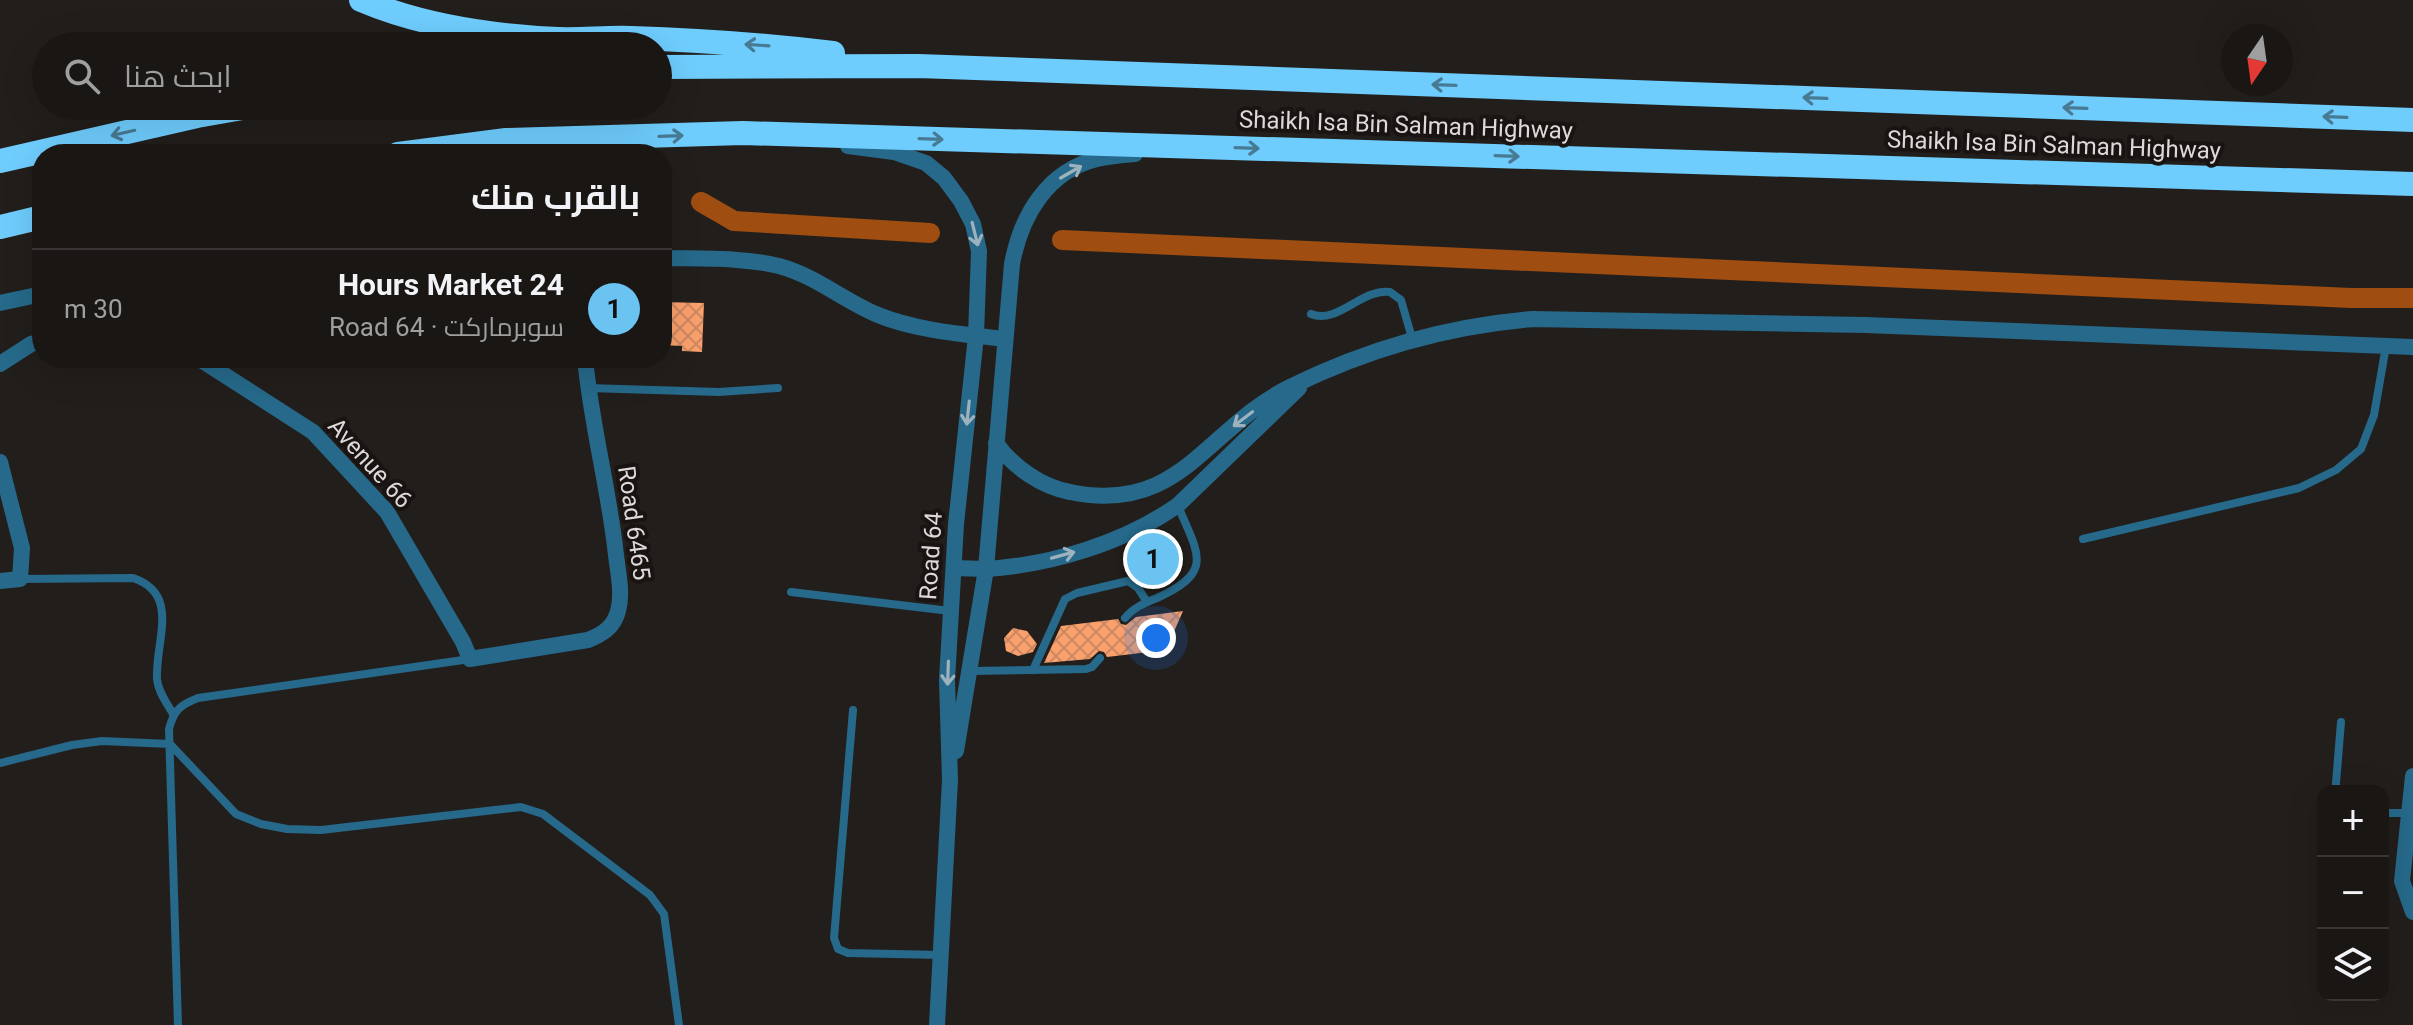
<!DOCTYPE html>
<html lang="ar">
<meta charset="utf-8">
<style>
body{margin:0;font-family:Roboto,Cairo,sans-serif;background:#231f1d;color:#f1f3f6;direction:rtl}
.controls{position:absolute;right:24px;bottom:24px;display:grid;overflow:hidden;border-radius:16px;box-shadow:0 8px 32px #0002}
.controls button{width:72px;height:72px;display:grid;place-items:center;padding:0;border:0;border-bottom:2px solid #383534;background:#1a1614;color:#f1f3f6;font:40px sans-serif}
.compass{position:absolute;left:2221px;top:24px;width:72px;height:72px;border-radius:50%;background:#1a1614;box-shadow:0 8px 32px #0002;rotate:193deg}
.you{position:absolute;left:1156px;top:638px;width:28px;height:28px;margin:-20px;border:6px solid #fff;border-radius:50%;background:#1a73e8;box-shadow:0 0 0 12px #1a73e833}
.badge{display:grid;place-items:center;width:52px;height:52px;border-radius:50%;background:#6ac3f1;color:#111;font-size:26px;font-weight:700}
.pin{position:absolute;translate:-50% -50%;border:4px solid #fff;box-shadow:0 2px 8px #0006}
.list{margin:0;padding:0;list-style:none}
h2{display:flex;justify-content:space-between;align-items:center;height:104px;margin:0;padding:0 32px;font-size:34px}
h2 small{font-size:26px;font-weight:400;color:#9f9fa0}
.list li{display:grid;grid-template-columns:52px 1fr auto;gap:24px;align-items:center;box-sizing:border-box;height:120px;padding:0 32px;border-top:2px solid #383534}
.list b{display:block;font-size:30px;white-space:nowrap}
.list p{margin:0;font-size:26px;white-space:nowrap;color:#9f9fa0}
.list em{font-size:26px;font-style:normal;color:#9f9fa0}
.icon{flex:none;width:44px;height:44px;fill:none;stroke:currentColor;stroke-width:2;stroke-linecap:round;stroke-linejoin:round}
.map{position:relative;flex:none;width:2413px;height:1025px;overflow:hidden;direction:ltr}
.search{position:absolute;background:#1a1614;box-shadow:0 8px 32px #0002;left:32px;top:32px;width:640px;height:88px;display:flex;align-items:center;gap:20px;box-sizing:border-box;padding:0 28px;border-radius:44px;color:#9f9fa0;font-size:30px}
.panel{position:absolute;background:#1a1614;box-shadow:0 8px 32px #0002;left:32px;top:144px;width:640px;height:224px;border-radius:32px;direction:rtl}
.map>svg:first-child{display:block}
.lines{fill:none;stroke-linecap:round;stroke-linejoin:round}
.canal{stroke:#9f4d11;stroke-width:20}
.building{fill:url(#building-cross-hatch)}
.service{stroke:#26698a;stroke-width:8}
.minor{stroke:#26698a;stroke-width:16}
.tertiary{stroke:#26698a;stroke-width:16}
.motorway{stroke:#6fcdfd;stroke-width:24}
.oneway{stroke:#487a93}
.oneway2{stroke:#9db2bd}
.labels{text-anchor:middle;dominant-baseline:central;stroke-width:8;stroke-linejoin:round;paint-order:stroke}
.street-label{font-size:24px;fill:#ddd9d8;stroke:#191412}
</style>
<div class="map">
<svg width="2413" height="1025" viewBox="0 0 2413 1025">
<defs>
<pattern id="building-cross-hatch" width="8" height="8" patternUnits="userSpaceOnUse" patternTransform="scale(2)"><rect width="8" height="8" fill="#faa06c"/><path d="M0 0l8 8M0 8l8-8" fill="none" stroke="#cc8861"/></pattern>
</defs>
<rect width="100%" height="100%" fill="#221e1b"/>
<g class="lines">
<!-- canal -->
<path class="canal" d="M701,202L734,221L930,233
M1062,240L2351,298H2413"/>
</g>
<!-- building -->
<path class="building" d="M662,302L704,303L702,352L682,351V346L662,345Z
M1134 560a19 19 0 1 1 38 0a19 19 0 1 1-38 0Z
M1183,611L1166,650L1107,657L1104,652L1099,651L1090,659L1044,663L1061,626L1118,619L1121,624L1126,625L1136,617Z
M1013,628L1027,631L1037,644L1033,652L1018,656L1006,651L1004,638Z"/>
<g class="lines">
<!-- service -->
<path class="service" d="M1311,314C1337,325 1362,288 1390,292L1401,300L1412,338
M588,388L719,392L778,388
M2083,539L2299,488L2336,470L2361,449L2374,415L2386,346
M20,579L133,578C181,594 155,641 157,679C158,692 167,703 173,714
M791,592L950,611
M1125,618C1134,607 1145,603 1157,598C1215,572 1198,554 1178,506
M1033,670L1065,599L1077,593L1128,581L1138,588L1147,602
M971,671L1086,669L1092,667L1100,658
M853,710L834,938L838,949L848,953L941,955
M0,763L72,745L102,741L170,744L236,814L261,824L287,829L321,830L521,807L543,814L650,895L664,914L679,1025
M2337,791L2336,783L2341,722
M2383,813H2408
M178,1025L169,729C174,710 180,705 198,698L470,659"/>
<!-- minor -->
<path class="minor" d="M662,258C700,259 742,257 779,266C816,276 844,301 878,315C918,331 963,334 1005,339
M0,303L42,294
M198,358L313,432L387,512L463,642L470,659L588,640C603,634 614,627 618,611C623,593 618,573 616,555C609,489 591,424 585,358
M0,364L31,344L42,341
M996,443C1013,467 1042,487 1070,492C1181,515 1206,428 1290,387C1367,349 1447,326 1533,319L1866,325L2413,347
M0,462L22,548L20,579L0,581
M986,569C1051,565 1124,543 1178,505L1299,388
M2413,776L2402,881L2413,912"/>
<!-- tertiary -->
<path class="tertiary" d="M848,146L894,152L926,163L944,178L961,201L973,224L979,251L976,336L956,524L947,680L950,780L937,1025
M954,568L986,569
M956,751L986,569L1012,264C1021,216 1047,171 1097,159C1109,156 1122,155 1135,154"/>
<!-- motorway -->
<path class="motorway" d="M361,0C422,26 492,36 558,39C582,40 607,37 631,38C699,40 766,45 833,53
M658,67L918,66L2413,120
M398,154L506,140L743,133L2413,184
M0,161L197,116L254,106
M0,227L42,217"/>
</g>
<!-- one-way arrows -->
<defs><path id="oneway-shaft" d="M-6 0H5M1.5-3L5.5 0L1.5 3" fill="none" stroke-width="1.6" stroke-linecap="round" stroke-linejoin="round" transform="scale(2)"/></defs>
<g class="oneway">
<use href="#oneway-shaft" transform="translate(757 45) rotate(-176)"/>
<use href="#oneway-shaft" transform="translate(1444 85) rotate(-178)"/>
<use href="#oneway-shaft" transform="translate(1815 98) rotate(-178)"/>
<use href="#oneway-shaft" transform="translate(2075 108) rotate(-178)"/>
<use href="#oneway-shaft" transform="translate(2335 117) rotate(-178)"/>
<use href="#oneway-shaft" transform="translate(123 133) rotate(167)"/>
<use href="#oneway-shaft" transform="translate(671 136) rotate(-2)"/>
<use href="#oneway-shaft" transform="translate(931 139) rotate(2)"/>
<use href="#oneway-shaft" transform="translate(1247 148) rotate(2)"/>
<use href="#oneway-shaft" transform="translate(1507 156) rotate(2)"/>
</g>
<g class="oneway2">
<use href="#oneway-shaft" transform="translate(1071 172) rotate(-30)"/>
<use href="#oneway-shaft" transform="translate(975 234) rotate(76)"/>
<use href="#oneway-shaft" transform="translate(968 413) rotate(96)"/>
<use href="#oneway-shaft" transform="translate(1243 419) rotate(143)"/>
<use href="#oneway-shaft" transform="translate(1063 555) rotate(-15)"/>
<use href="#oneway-shaft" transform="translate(948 673) rotate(92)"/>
</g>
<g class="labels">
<!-- street labels -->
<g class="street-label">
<text transform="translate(1406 125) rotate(2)">Shaikh Isa Bin Salman Highway</text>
<text transform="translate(2054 145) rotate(2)">Shaikh Isa Bin Salman Highway</text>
<text transform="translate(370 463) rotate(48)">Avenue 66</text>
<text transform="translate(634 523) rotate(82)">Road 6465</text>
<text transform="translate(931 556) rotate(-86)">Road 64</text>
</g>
</g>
</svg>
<div class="controls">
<button>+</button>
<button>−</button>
<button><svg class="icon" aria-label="layers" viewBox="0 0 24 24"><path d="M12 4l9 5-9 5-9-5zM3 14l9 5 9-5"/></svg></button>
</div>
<svg class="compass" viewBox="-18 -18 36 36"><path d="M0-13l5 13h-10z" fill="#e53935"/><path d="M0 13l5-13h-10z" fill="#9f9fa0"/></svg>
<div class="you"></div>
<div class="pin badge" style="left:1153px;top:559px">1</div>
<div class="search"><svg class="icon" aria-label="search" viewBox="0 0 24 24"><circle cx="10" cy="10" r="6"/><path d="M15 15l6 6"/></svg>ابحث هنا</div>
<section class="panel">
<h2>بالقرب منك<small></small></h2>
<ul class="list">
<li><span class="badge">1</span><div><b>24 Hours Market</b><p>سوبرماركت · Road 64</p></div><em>30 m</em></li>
</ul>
</section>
</div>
